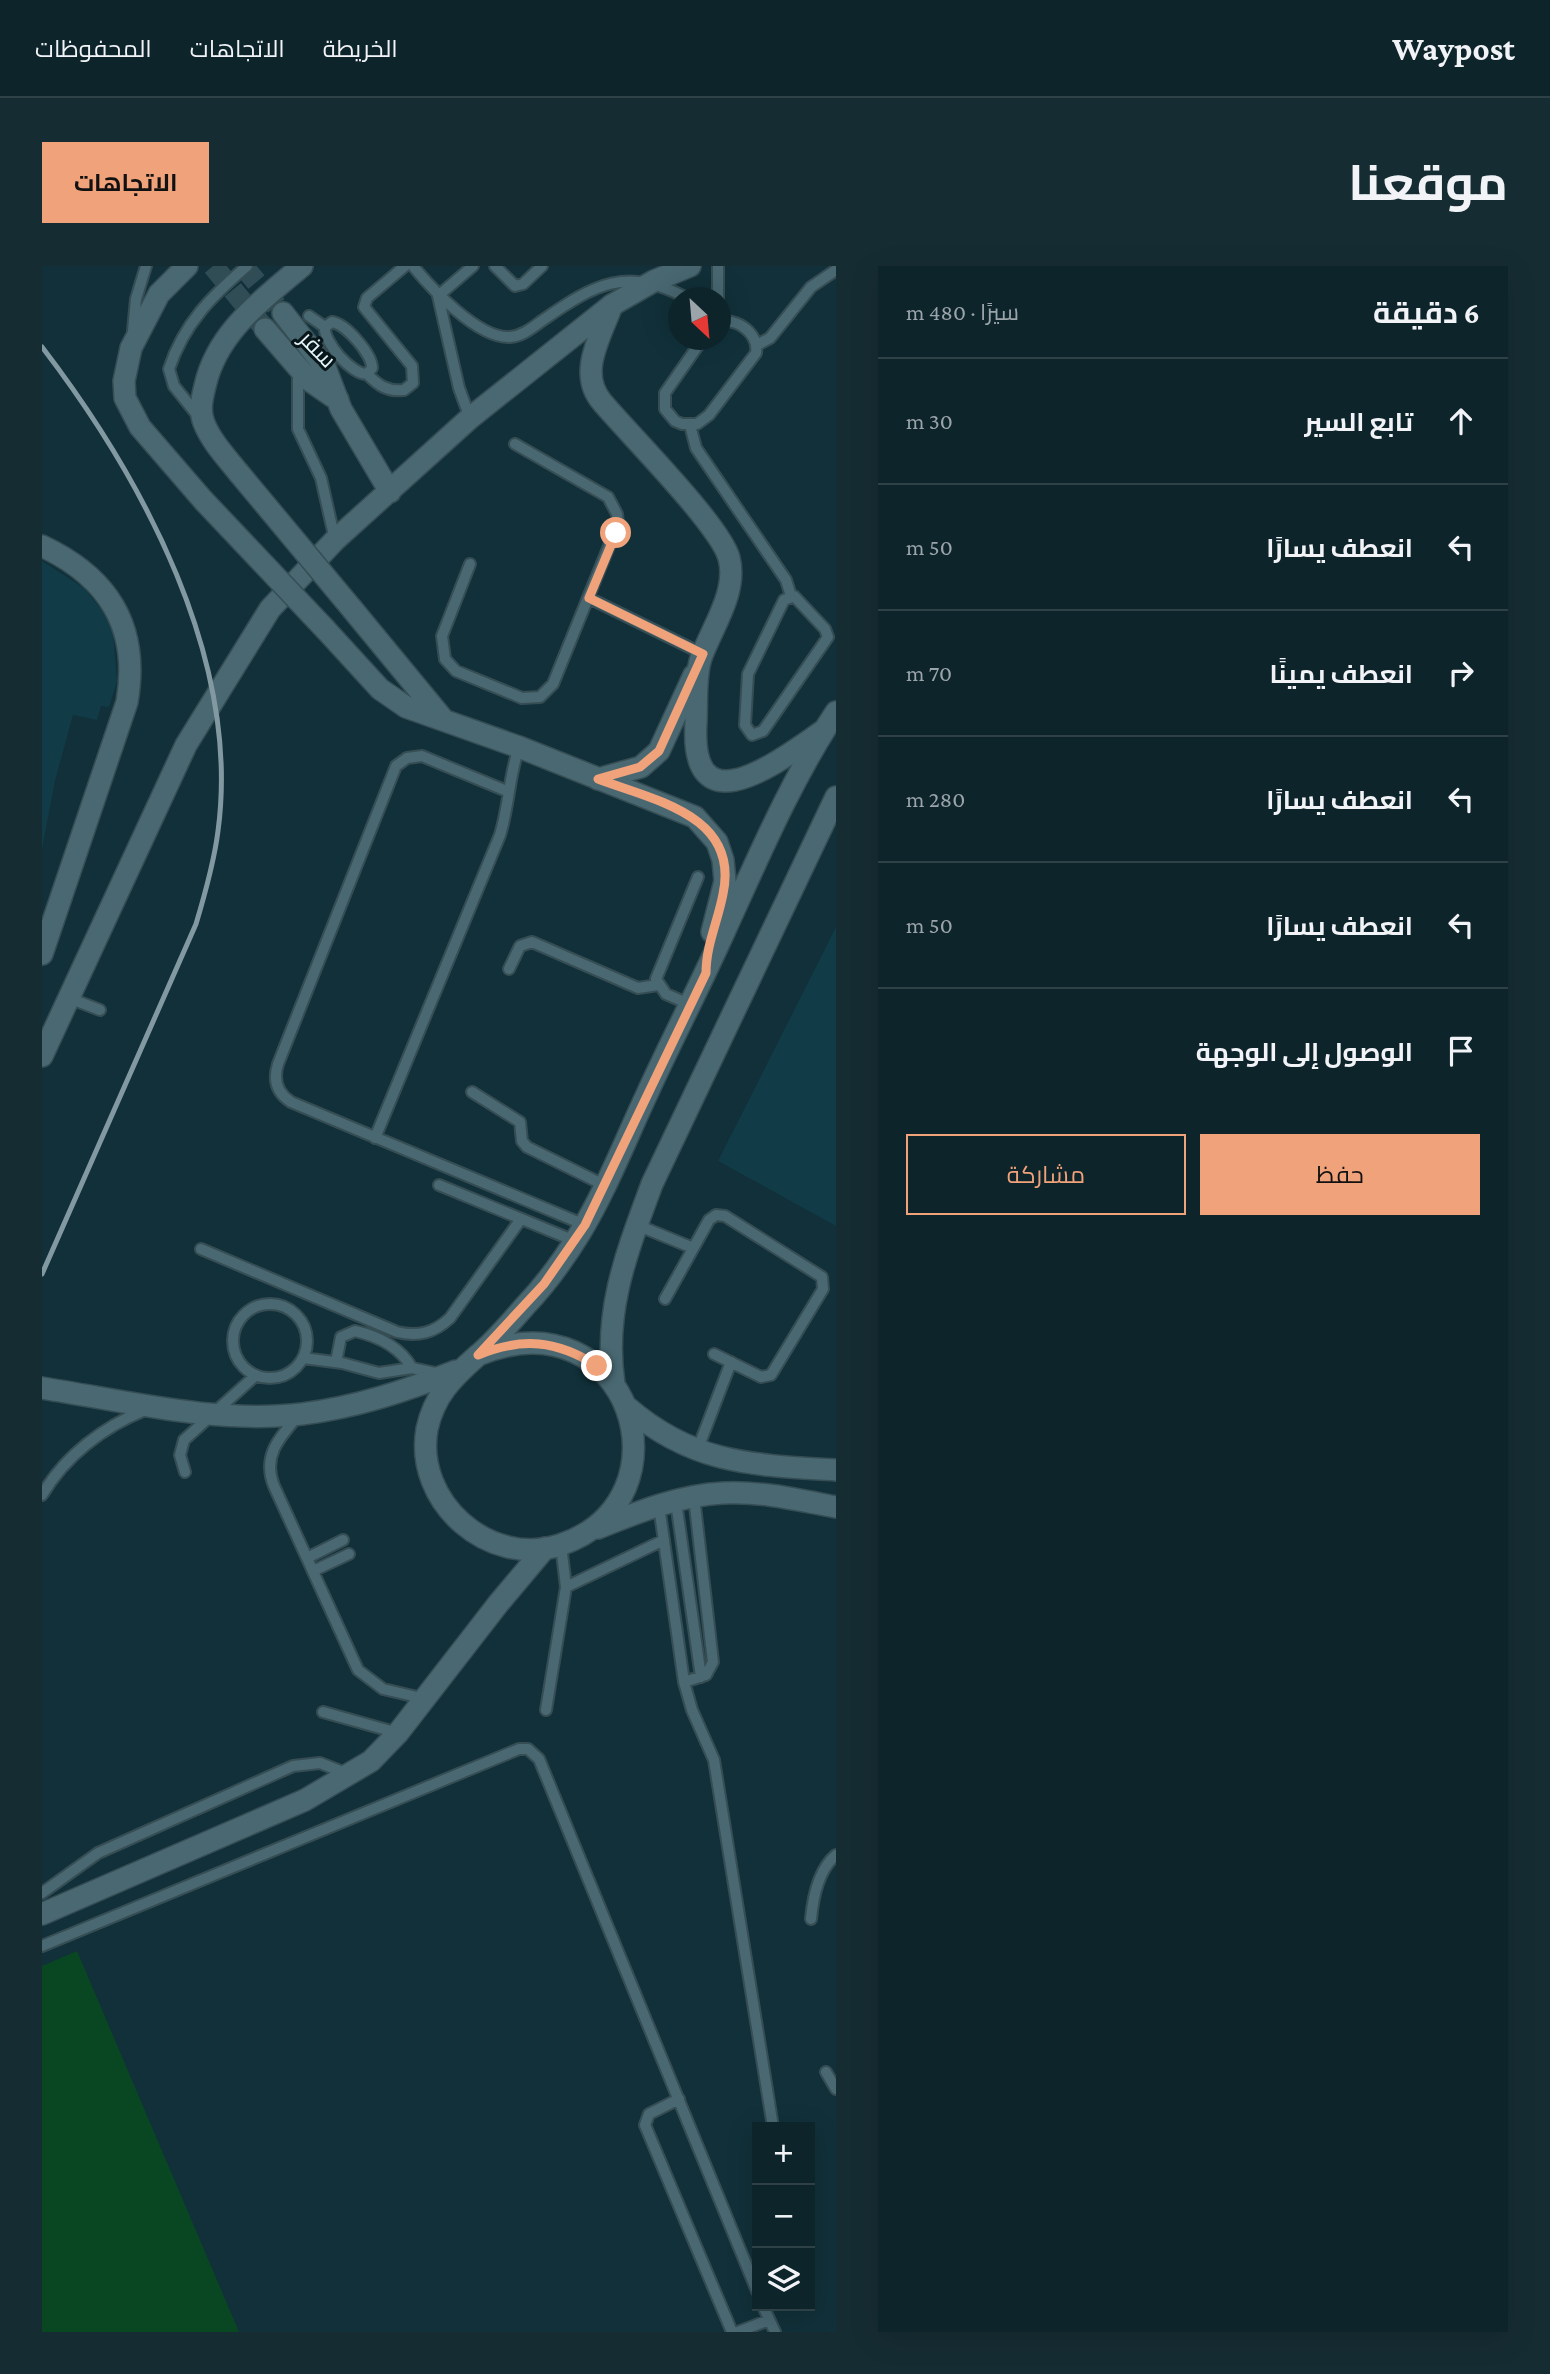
<!DOCTYPE html>
<html lang="ar">
<meta charset="utf-8">
<style>
body{margin:0;font-family:"Crimson Pro",Cairo,serif;background:#162c33;color:#f1f3f6;direction:rtl}
.controls{position:absolute;right:21px;bottom:21px;display:grid;overflow:hidden;border-radius:0px;box-shadow:0 7px 28px #0002}
.controls button{width:63px;height:63px;display:grid;place-items:center;padding:0;border:0;border-bottom:2px solid #2d4147;background:#0d242b;color:#f1f3f6;font:35px sans-serif}
.compass{position:absolute;left:626px;top:21px;width:63px;height:63px;border-radius:50%;background:#0d242b;box-shadow:0 7px 28px #0002;rotate:154deg}
.stop{position:absolute;width:21px;height:21px;margin:-16px;border:5px solid #f0a27a;border-radius:50%;background:#fff}
.stop.end{background:#f0a27a;border-color:#fff;box-shadow:0 2px 7px #0008}
.list{margin:0;padding:0;list-style:none}
h2{display:flex;justify-content:space-between;align-items:center;height:91px;margin:0;padding:0 28px;font-size:30px}
h2 small{font-size:23px;font-weight:400;color:#9aa4a9}
.list li{display:grid;grid-template-columns:46px 1fr auto;gap:21px;align-items:center;box-sizing:border-box;height:126px;padding:0 28px;border-top:2px solid #2d4147}
.list b{display:block;font-size:26px;white-space:nowrap}
.list em{font-size:23px;font-style:normal;color:#9aa4a9}
.actions{display:flex;gap:14px;padding:21px 28px}
.actions a{flex:1;padding:16px 0;border:2px solid #f0a27a;border-radius:0px;text-align:center;font-size:24px;color:#f0a27a}
.actions .main{background:#f0a27a;color:#111}
.icon{flex:none;width:38px;height:38px;fill:none;stroke:currentColor;stroke-width:2;stroke-linecap:round;stroke-linejoin:round}
.map{position:relative;flex:none;width:794px;height:2066px;overflow:hidden;direction:ltr;border-radius:0px}
header{display:flex;align-items:center;gap:42px;box-sizing:border-box;height:98px;padding:0 35px;background:#0d242b;border-bottom:2px solid #2d4147}
header strong{font-size:33px}
nav{display:flex;gap:38px;margin-inline-start:auto;font-size:24px}
.intro{display:flex;align-items:center;justify-content:space-between;box-sizing:border-box;height:168px;padding:0 42px}
h1{margin:0;font-size:49px}
.button{padding:18px 32px;border-radius:0px;background:#f0a27a;color:#111;font-size:24px;font-weight:700}
main{display:flex;gap:42px;padding:0 42px}
aside{flex:1;background:#0d242b;border-radius:0px;box-shadow:0 7px 28px #0002}
.map>svg:first-child{display:block}
.built{fill:#103b47}
.park{fill:#094723}
.lines{fill:none;stroke-linecap:round;stroke-linejoin:round}
.secondary-tunnel{stroke:#304d56;stroke-width:21;stroke-dasharray:21 10;stroke-linecap:butt}
.lane-casing{stroke:#364d54;stroke-width:14}
.street-casing{stroke:#364d54;stroke-width:24}
.secondary-casing{stroke:#364d54;stroke-width:24}
.lane{stroke:#496872;stroke-width:10}
.street{stroke:#496872;stroke-width:21}
.secondary{stroke:#496872;stroke-width:21}
.rail{stroke:#8299a1;stroke-width:5}
.secondary-bridge-casing{stroke:#364d54;stroke-width:24;stroke-linecap:butt}
.secondary-bridge{stroke:#496872;stroke-width:21}
.route{stroke:#f0a27a;stroke-width:9}
.labels{text-anchor:middle;dominant-baseline:central;stroke-width:6;stroke-linejoin:round;paint-order:stroke}
.street-label{font-size:23px;fill:#e3f4fa;stroke:#09161a}
</style>
<header>
<strong>Waypost</strong>
<nav><a>الخريطة</a><a>الاتجاهات</a><a>المحفوظات</a></nav>
</header>
<div class="intro"><h1>موقعنا</h1><a class="button">الاتجاهات</a></div>
<main>
<aside>
<h2>6 دقيقة<small>سيرًا · 480 m</small></h2>
<ul class="list">
<li><svg class="icon" aria-label="ahead" viewBox="0 0 24 24"><path d="M12 20V5M6 11l6-6 6 6"/></svg><div><b>تابع السير</b></div><em>30 m</em></li>
<li><svg class="icon" aria-label="left" viewBox="0 0 24 24"><path d="M17 20v-9H6M10 6l-5 5 5 5"/></svg><div><b>انعطف يسارًا</b></div><em>50 m</em></li>
<li><svg class="icon" aria-label="right" viewBox="0 0 24 24"><path d="M7 20v-9h11M14 6l5 5-5 5"/></svg><div><b>انعطف يمينًا</b></div><em>70 m</em></li>
<li><svg class="icon" aria-label="left" viewBox="0 0 24 24"><path d="M17 20v-9H6M10 6l-5 5 5 5"/></svg><div><b>انعطف يسارًا</b></div><em>280 m</em></li>
<li><svg class="icon" aria-label="left" viewBox="0 0 24 24"><path d="M17 20v-9H6M10 6l-5 5 5 5"/></svg><div><b>انعطف يسارًا</b></div><em>50 m</em></li>
<li><svg class="icon" aria-label="arrive" viewBox="0 0 24 24"><path d="M6 21V4h12l-3 4 3 4H6"/></svg><div><b>الوصول إلى الوجهة</b></div></li>
</ul>
<div class="actions"><a class="main">حفظ</a><a>مشاركة</a></div>
</aside>
<div class="map">
<svg width="794" height="2066" viewBox="0 0 794 2066">
<rect width="100%" height="100%" fill="#113039"/>
<!-- built -->
<path class="built" d="M0,295L41,321L59,343L71,364L75,416L67,441L59,440L55,454L31,449L13,515L0,583Z
M794,661V960L676,895Z"/>
<!-- park -->
<path class="park" d="M35,1685L197,2066H0V1700Z"/>
<g class="lines">
<!-- secondary-tunnel -->
<path class="secondary-tunnel" d="M171,0L223,63
M201,0L237,43"/>
<defs>
<path id="lane" d="M371,0C389,22 436,73 468,71C481,70 491,61 501,54C553,18 584,0 645,32
M453,0L473,20L481,18L500,0
M396,30L417,122L428,152
M396,30L431,0
M676,32V0
M678,40L682,54
M267,50L283,61
M290,56C304,58 330,88 330,102L325,108C310,109 281,76 283,61Z
M91,65L94,33L104,0
M660,74L623,127V143L633,155L640,158H655L667,149L714,87C717,68 696,52 678,56
M715,79L728,72L769,21L794,4
M256,105V163L279,212L293,274
M325,108C336,119 345,126 362,124L371,117L370,100L322,41L325,32L363,0
M157,151L132,120L127,103C142,57 170,30 205,0
M648,159L654,182L744,314L749,330
M428,298L400,370L403,393L414,405L480,432L498,431L511,418L576,258L575,248L566,231L473,178
M752,330L783,363L786,371L721,465L710,469L703,459L706,408L742,334Z
M547,332L661,388
M467,526L380,490L365,492L354,500L236,798C231,814 235,827 249,836L543,959
M467,703L478,680L490,676L596,722L616,719
M27,732L58,744
M649,739L624,728L614,713L656,611
M430,826L478,856L480,875L485,881L562,919
M333,872L458,569C467,540 467,510 477,481
M397,919L533,975
M595,959L651,982
M159,983L355,1066C376,1071 392,1067 408,1052L479,953
M623,1033L667,954L674,949L683,950L780,1011L781,1023L729,1109L719,1111L672,1088
M191 1075a37 37 0 1 1 74 0a37 37 0 1 1-74 0Z
M261,1092L300,1097L337,1107L370,1102L398,1108
M294,1096L299,1071L313,1065C335,1070 358,1081 370,1102
M256,1150C237,1172 220,1190 232,1220L316,1404L341,1423L384,1433
M655,1185L689,1096
M143,1206L138,1189L142,1174L213,1110
M0,1229C23,1190 61,1161 103,1144
M634,1236L659,1411
M617,1240L642,1416L650,1444L672,1494L731,1861
M265,1292L301,1274
M271,1305L307,1288
M524,1321L622,1274
M642,1416L664,1409L671,1396L652,1231
M504,1444L524,1321L519,1279
M281,1446L356,1467
M0,1627L56,1587L251,1500L278,1497L306,1508
M769,1653C771,1631 776,1604 794,1589
M0,1680L477,1483H486L497,1493L715,2025
M784,1806L794,1823
M637,1833L607,1848L603,1859L690,2066
M721,2040L733,2066
M696,2066L727,2054"/>
<path id="street" d="M570,39C559,70 535,107 560,136C586,167 678,259 687,292C696,326 670,361 659,392C653,410 655,436 654,456C647,566 738,494 781,465
M556,513L599,501L617,485L652,409"/>
<path id="secondary" d="M241,47L283,101L299,143L348,226
M223,63L267,114L296,134
M89,82L117,28L145,0
M196,206C184,191 169,175 162,157C157,145 160,132 163,120C175,66 220,34 260,0
M0,280C66,311 98,361 85,436L0,688
M311,344L400,452
M284,364L338,423L364,441L477,481L653,551L675,576L681,594L683,615L670,666
M0,790L144,479L228,343L293,274L428,152L570,39L612,15L648,0
M436,1089C588,1026 653,1234 518,1279C447,1302 372,1236 385,1163C392,1130 410,1112 435,1090C452,1076 468,1057 483,1040C504,1018 522,993 538,967C564,924 583,875 605,828C630,773 658,720 683,664C717,590 749,514 794,446
M572,1118C561,1045 585,986 610,918L794,531
M0,1122C84,1135 174,1158 260,1148C315,1141 363,1125 414,1105
M585,1141C651,1198 710,1199 794,1204
M556,1262C596,1246 638,1229 681,1227C719,1225 757,1234 794,1241
M0,1648L263,1534L329,1495L356,1467L456,1338L503,1282"/>
</defs>
<!-- lane casing -->
<use href="#lane" class="lane-casing"/>
<!-- street casing -->
<use href="#street" class="street-casing"/>
<!-- secondary casing -->
<use href="#secondary" class="secondary-casing"/>
<!-- lane -->
<use href="#lane" class="lane"/>
<!-- street -->
<use href="#street" class="street"/>
<!-- secondary -->
<use href="#secondary" class="secondary"/>
<!-- rail -->
<path class="rail" d="M0,81C101,213 199,394 176,565C172,597 163,628 154,658L0,1008"/>
<defs>
<path id="secondary-bridge" d="M89,82L82,115L83,132L98,161L161,234L284,364
M196,206L311,344"/>
</defs>
<!-- secondary-bridge casing -->
<use href="#secondary-bridge" class="secondary-bridge-casing"/>
<!-- secondary-bridge -->
<use href="#secondary-bridge" class="secondary-bridge"/>
</g>
<g class="lines">
<!-- route -->
<path class="route" d="M555,1100C515,1074 480,1071 436,1089L502,1018L543,959L664,707C664,679 676,655 681,628C698,549 611,534 556,513L598,501L617,485L661,388L547,332L574,267"/>
</g>
<g class="labels">
<!-- street labels -->
<g class="street-label">
<text transform="translate(276 83) rotate(46)">سفر</text>
</g>
</g>
</svg>
<div class="controls">
<button>+</button>
<button>−</button>
<button><svg class="icon" aria-label="layers" viewBox="0 0 24 24"><path d="M12 4l9 5-9 5-9-5zM3 14l9 5 9-5"/></svg></button>
</div>
<svg class="compass" viewBox="-18 -18 36 36"><path d="M0-13l5 13h-10z" fill="#e53935"/><path d="M0 13l5-13h-10z" fill="#9aa4a9"/></svg>
<div class="stop" style="left:574px;top:267px"></div>
<div class="stop end" style="left:555px;top:1100px"></div>
</div>
</main>
